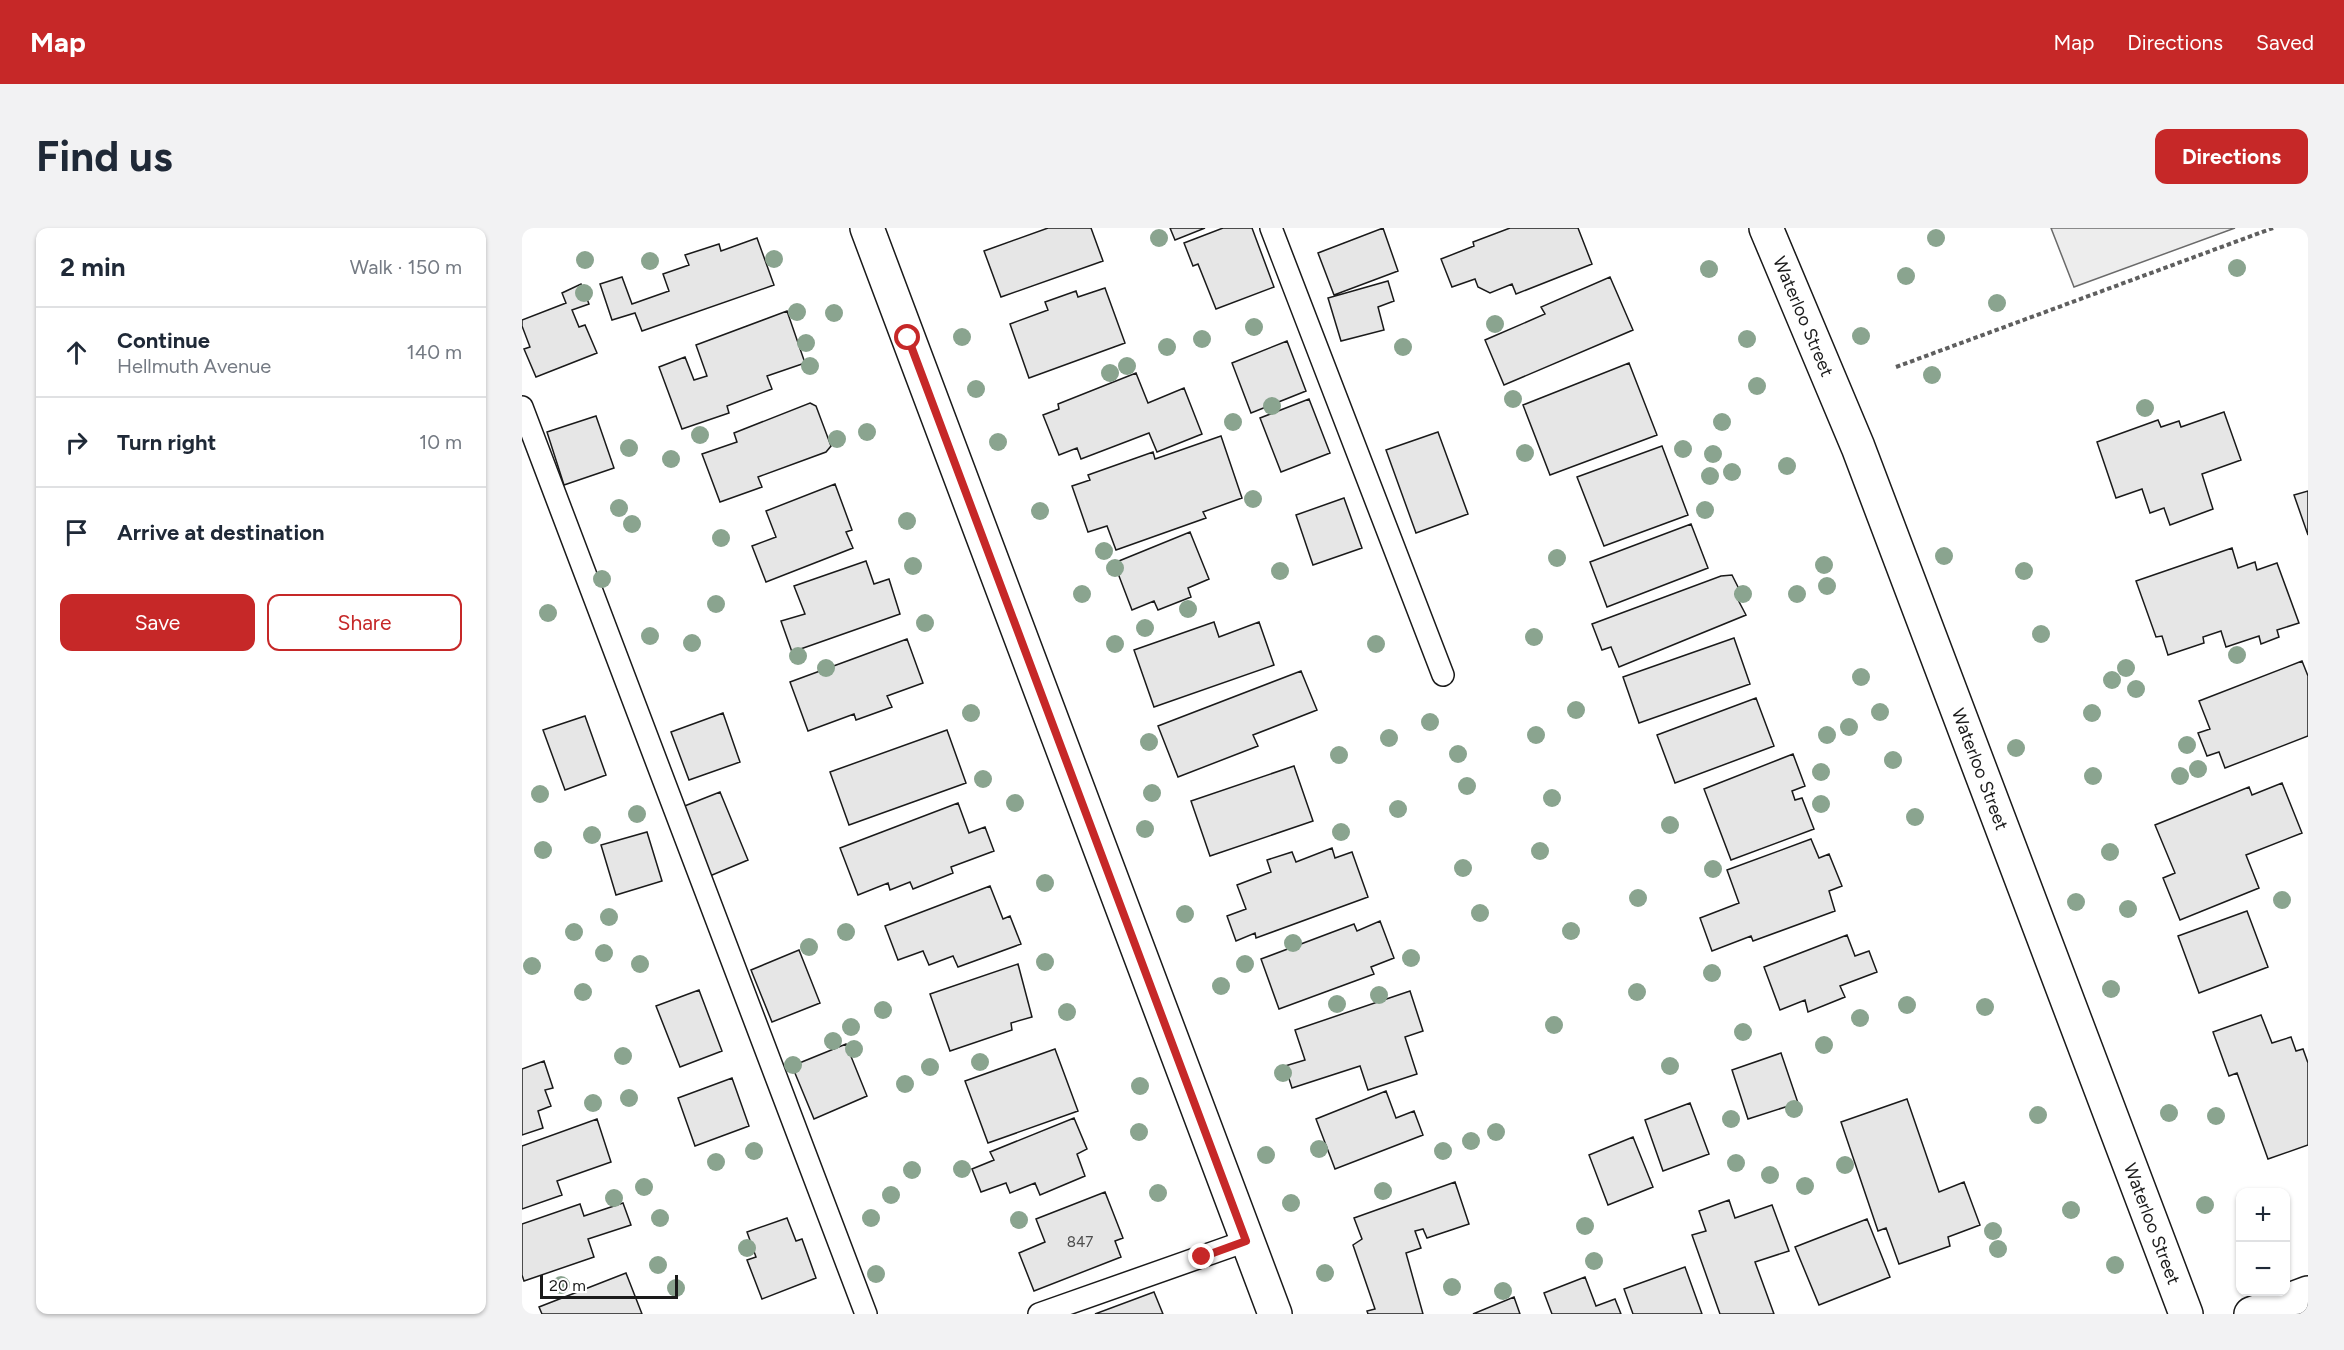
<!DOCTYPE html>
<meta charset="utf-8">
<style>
body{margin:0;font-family:Figtree,sans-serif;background:#f2f2f3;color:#1f2937}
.controls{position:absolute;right:18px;bottom:18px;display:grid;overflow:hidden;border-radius:12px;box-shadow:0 2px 4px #0004}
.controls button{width:54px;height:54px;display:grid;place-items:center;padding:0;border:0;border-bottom:2px solid #e0e1e3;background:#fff;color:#1f2937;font:30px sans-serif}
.scale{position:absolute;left:18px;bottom:15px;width:138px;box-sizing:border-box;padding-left:6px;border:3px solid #1a1a1a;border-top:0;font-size:16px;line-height:21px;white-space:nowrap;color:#1a1a1a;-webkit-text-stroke:4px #fff;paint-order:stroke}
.stop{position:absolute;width:18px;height:18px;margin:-14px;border:4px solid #c62828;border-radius:50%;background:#fff}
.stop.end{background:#c62828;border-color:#fff;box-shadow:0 2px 6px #0008}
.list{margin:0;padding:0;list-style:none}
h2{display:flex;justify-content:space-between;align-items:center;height:78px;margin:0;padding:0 24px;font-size:26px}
h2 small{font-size:20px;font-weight:400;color:#747a83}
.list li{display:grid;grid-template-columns:39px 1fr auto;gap:18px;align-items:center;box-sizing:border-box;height:90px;padding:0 24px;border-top:2px solid #e0e1e3}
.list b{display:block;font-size:22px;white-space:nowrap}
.list p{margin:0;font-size:20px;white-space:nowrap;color:#747a83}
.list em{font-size:20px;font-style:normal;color:#747a83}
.actions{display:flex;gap:12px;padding:18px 24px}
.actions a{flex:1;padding:14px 0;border:2px solid #c62828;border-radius:12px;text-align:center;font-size:21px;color:#c62828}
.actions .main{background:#c62828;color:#fff}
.icon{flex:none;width:33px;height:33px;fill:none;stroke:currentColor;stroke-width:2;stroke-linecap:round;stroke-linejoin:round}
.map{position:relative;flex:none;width:1786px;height:1086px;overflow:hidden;border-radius:12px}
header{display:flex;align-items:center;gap:36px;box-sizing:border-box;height:84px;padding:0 30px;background:#c62828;color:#fff}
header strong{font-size:28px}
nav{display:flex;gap:33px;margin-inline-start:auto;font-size:21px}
.intro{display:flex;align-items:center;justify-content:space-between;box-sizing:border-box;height:144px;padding:0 36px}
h1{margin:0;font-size:42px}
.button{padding:15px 27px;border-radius:12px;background:#c62828;color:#fff;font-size:21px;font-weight:700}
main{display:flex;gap:36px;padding:0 36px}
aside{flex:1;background:#fff;border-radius:12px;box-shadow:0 2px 4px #0004}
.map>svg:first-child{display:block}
.parking{fill:#ededed;stroke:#6a6a6a;stroke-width:1.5}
.building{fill:#e6e6e6;stroke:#1a1a1a;stroke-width:1.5}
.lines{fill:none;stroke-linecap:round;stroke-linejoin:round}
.service-casing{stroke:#1a1a1a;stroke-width:24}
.minor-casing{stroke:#1a1a1a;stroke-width:36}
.tertiary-casing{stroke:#1a1a1a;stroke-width:36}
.path{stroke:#5f5f5f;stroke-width:4;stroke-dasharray:4.5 3;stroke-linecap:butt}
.service{stroke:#fff;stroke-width:21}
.minor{stroke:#fff;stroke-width:33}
.tertiary{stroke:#fff;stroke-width:33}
.tree{fill:#8aa48f}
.route{stroke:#c62828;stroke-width:8}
.labels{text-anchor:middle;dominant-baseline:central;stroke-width:4.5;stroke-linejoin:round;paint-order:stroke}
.number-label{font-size:15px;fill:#4d4d4d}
.street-label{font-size:18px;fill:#1a1a1a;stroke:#fff}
</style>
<header>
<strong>Map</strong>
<nav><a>Map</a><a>Directions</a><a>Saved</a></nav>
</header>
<div class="intro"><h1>Find us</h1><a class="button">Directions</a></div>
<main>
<aside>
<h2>2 min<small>Walk · 150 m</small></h2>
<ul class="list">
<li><svg class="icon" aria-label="ahead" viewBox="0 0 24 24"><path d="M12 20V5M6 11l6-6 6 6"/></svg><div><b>Continue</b><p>Hellmuth Avenue</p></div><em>140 m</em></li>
<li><svg class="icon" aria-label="right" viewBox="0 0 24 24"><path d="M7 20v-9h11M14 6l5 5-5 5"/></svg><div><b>Turn right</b></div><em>10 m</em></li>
<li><svg class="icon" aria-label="arrive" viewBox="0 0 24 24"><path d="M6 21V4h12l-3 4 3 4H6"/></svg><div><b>Arrive at destination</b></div></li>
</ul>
<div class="actions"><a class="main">Save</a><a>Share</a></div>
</aside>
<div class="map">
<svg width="1786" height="1086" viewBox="0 0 1786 1086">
<rect width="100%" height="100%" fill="#fff"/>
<!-- parking -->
<path class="parking" d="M1529,0H1713L1552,59Z"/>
<!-- building -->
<path class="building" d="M526,0H569L581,33L479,69L462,23Z
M648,0H683L653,12Z
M701,0H730L752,59L694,81L676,36L671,38L662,15Z
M861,0L876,43L812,67L796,25Z
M988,0H1056L1070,36L994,66L990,56L968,65L956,59L953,51L930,59L919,31L952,18L951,14Z
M235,10L252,57L120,103L113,85L90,92L78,56L100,49L110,76L147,63L141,46L167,37L163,27L197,16L199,23Z
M1088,49L1111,102L982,157L963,112L1023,86L1019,79Z
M866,53L872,73L856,79L862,102L819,113L806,70Z
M59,56L67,76L50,82L57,99L63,97L75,125L14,149L2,121L8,119L0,98V92L44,75L40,65Z
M583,60L603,115L507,150L488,96L526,82L523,74L554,63L556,69Z
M265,83L283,135L245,148L250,161L205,178L207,185L160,201L137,139L163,129L172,152L185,148L174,117Z
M765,113L784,163L729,185L710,135Z
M1107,135L1135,207L1028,247L1001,177Z
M614,145L626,175L662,160L680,206L635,224L627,205L559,231L555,220L537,227L521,187L537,181L536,176Z
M787,171L808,225L759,244L738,190Z
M288,175L294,178L309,218L304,224L236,249L240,259L198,274L180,226L215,214L212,205Z
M1702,184L1719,232L1680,246L1691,281L1648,297L1642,280L1628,285L1620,261L1594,270L1575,214L1636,192L1639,199L1657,193L1659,199Z
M74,188L92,240L42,257L25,204Z
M916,204L946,286L894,305L864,222Z
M699,208L720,270L681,284L684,290L594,322L585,298L566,304L550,258L568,252L566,247L631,224L633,231Z
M1140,218L1166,287L1082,318L1055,249Z
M313,256L330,302L324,304L331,320L244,354L230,318L254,309L244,283Z
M1786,263V307L1772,267Z
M822,270L840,320L791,337L774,287Z
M1169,296L1186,340L1085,379L1068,334Z
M668,304L687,351L666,360L669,369L636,382L632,373L610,382L592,335Z
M1710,320L1716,340L1733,334L1735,342L1755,335L1777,395L1755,402L1757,409L1739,416L1737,408L1704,419L1699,403L1681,409L1682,415L1646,427L1640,408L1634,409L1614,353Z
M344,333L352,356L367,351L378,386L270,424L259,393L283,386L272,358Z
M1210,347L1218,363L1213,366L1224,387L1097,439L1089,419L1080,422L1070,396L1199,348Z
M692,394L697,409L737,394L752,437L632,479L612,422Z
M1212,410L1228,456L1117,495L1101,449Z
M385,411L401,455L365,468L370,479L334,492L332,486L286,503L268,454Z
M1780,433L1786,448V508L1703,540L1697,524L1685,528L1676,505L1688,501L1677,473Z
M779,443L795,482L731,507L736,518L656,549L636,498Z
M1234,470L1252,518L1153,555L1135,507Z
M201,485L218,534L167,552L149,504Z
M63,488L84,547L43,562L21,502Z
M425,502L444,555L327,597L308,544Z
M1271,526L1283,558L1270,563L1273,572L1280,570L1292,601L1209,632L1182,561Z
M772,538L791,593L688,628L669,573Z
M1760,555L1780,605L1724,627L1737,660L1658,692L1641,650L1653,645L1633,597L1727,559L1730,567Z
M198,564L226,632L183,650L155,581Z
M436,575L447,605L463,599L472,623L429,639L431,645L391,661L388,654L368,662L366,655L336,667L318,620Z
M125,604L140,653L94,667L79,617Z
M1289,611L1297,630L1307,626L1320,658L1307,663L1313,683L1231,713L1229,708L1190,723L1178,690L1217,675L1205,642Z
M810,620L813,630L830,624L846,669L734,710L733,705L714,713L705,688L724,681L715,657L749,644L745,632L770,624L774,634Z
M468,658L481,691L488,688L499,716L436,739L431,728L407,737L401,723L376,732L363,698Z
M1725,683L1746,739L1677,765L1656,708Z
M858,693L872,730L849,739L852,746L757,781L739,731L832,696L835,703Z
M1325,707L1333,728L1347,723L1355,744L1318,758L1323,769L1286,784L1283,772L1258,782L1242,739Z
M277,722L298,775L250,794L229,742Z
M496,736L510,789L489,795L490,802L428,823L408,766Z
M177,762L200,823L158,839L134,778Z
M888,763L901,803L883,809L895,846L846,862L838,838L770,860L763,838L783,832L773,802Z
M1739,787L1750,815L1769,809L1774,823L1781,821L1786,835V917L1746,931L1715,845L1707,848L1691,804Z
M324,816L345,868L292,891L270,838Z
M533,821L556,883L466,915L443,853Z
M1259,825L1276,875L1226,891L1210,842Z
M22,833L31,860L23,862L29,878L16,883L21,900L0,907V841Z
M210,850L227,898L173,918L156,870Z
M864,863L874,890L892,883L901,907L813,941L794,891Z
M1385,871L1417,964L1442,954L1458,997L1426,1009L1428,1018L1377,1036L1364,1000L1356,1003L1319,894Z
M1168,875L1187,926L1141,943L1123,892Z
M552,890L565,921L555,926L563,948L518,967L513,955L488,965L484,955L459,964L450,941L472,932L468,924Z
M75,891L89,934L35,953L40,967L0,981V918Z
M1111,909L1131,959L1086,977L1067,927Z
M933,954L947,996L905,1010L901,1001L893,1003L899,1020L884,1025L901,1086H846L845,1083L853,1081L831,1017L840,1011L832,990Z
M583,964L601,1010L593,1013L599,1029L512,1063L497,1025L523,1014L514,991Z
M1207,972L1213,990L1250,977L1267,1023L1233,1034L1252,1086H1198L1170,1007L1184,1003L1177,983Z
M101,975L109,997L66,1011L72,1029L2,1053L0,1047V996L58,976L62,988Z
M265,990L274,1013L280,1011L294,1050L240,1071L225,1032L234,1029L225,1004Z
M1345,991L1368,1049L1297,1077L1273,1019Z
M1163,1039L1180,1086H1111L1102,1061Z
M104,1045L120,1086H20L17,1079Z
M1063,1049L1074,1078L1093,1071L1099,1086H1030L1022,1065Z
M632,1064L641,1086H573Z
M992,1069L998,1086H951Z"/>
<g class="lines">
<defs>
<path id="service" d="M749,0L921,447
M0,179L344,1086
M517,1086L724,1013"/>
<path id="minor" d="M345,0L753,1086
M1729,1086L1786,1065"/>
<g id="tertiary">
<path id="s1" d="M1244,0L1336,219L1664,1086"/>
</g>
</defs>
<!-- service casing -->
<use href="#service" class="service-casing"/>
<!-- minor casing -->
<use href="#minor" class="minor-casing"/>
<!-- tertiary casing -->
<use href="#tertiary" class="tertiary-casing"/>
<!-- path -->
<path class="path" d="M1374,139L1751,0"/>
<!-- service -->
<use href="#service" class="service"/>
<!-- minor -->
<use href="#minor" class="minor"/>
<!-- tertiary -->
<use href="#tertiary" class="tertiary"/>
</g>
<!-- trees -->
<g class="tree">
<circle cx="637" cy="10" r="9"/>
<circle cx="1414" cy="10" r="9"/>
<circle cx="252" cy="31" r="9"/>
<circle cx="63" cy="32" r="9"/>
<circle cx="128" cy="33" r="9"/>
<circle cx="1715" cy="40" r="9"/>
<circle cx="1187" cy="41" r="9"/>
<circle cx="1384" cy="48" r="9"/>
<circle cx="62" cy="65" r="9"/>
<circle cx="1475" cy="75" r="9"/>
<circle cx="275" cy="84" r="9"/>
<circle cx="312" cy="85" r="9"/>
<circle cx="973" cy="96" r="9"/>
<circle cx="732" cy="99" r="9"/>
<circle cx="1339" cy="108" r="9"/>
<circle cx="440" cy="109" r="9"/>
<circle cx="680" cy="111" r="9"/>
<circle cx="1225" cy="111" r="9"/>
<circle cx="284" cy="115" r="9"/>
<circle cx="645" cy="119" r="9"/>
<circle cx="881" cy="119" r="9"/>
<circle cx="288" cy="138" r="9"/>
<circle cx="605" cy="138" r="9"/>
<circle cx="588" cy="145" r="9"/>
<circle cx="1410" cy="147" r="9"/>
<circle cx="1235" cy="158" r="9"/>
<circle cx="454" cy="161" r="9"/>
<circle cx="991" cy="171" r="9"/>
<circle cx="750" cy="178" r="9"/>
<circle cx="1623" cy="180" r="9"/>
<circle cx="711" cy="194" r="9"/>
<circle cx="1200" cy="194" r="9"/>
<circle cx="345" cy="204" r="9"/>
<circle cx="178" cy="207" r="9"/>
<circle cx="315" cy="211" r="9"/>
<circle cx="476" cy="214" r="9"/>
<circle cx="107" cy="220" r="9"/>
<circle cx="1161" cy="221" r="9"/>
<circle cx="1003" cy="225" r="9"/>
<circle cx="1191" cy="226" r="9"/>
<circle cx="149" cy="231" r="9"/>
<circle cx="1265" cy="238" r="9"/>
<circle cx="1210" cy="244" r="9"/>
<circle cx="1188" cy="248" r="9"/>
<circle cx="731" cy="271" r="9"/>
<circle cx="97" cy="280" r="9"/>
<circle cx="1183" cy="282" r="9"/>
<circle cx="518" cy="283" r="9"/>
<circle cx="385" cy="293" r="9"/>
<circle cx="110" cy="296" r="9"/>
<circle cx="199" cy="310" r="9"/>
<circle cx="582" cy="323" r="9"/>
<circle cx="1422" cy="328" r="9"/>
<circle cx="1035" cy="330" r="9"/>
<circle cx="1302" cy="337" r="9"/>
<circle cx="391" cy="338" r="9"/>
<circle cx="593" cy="340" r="9"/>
<circle cx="758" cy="343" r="9"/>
<circle cx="1502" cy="343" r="9"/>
<circle cx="80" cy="351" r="9"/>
<circle cx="1305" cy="358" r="9"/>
<circle cx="560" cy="366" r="9"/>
<circle cx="1221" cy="366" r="9"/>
<circle cx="1275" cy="366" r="9"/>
<circle cx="194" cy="376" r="9"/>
<circle cx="666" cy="381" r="9"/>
<circle cx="26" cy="385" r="9"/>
<circle cx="403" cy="395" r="9"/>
<circle cx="623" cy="400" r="9"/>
<circle cx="1519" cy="406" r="9"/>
<circle cx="128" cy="408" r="9"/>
<circle cx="1012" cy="409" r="9"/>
<circle cx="170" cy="415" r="9"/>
<circle cx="593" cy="416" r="9"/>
<circle cx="854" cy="416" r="9"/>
<circle cx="1715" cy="427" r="9"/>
<circle cx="276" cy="428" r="9"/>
<circle cx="304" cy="440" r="9"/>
<circle cx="1604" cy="440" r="9"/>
<circle cx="1339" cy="449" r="9"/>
<circle cx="1590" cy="452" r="9"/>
<circle cx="1614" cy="461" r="9"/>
<circle cx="1054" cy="482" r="9"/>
<circle cx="1358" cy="484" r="9"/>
<circle cx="449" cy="485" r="9"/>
<circle cx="1570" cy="485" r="9"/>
<circle cx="908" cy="494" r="9"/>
<circle cx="1327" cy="499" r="9"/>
<circle cx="1014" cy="507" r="9"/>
<circle cx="1305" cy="507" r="9"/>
<circle cx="867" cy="510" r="9"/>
<circle cx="627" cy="514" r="9"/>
<circle cx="1665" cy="517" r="9"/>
<circle cx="1494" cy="520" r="9"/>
<circle cx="936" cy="526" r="9"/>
<circle cx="817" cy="527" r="9"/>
<circle cx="1371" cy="532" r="9"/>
<circle cx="1676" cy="541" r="9"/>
<circle cx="1299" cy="544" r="9"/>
<circle cx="1571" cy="548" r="9"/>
<circle cx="1658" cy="548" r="9"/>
<circle cx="461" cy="551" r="9"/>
<circle cx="945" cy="558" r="9"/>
<circle cx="630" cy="565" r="9"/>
<circle cx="18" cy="566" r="9"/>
<circle cx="1030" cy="570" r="9"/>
<circle cx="493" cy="575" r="9"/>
<circle cx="1299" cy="576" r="9"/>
<circle cx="876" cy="581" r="9"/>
<circle cx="115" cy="586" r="9"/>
<circle cx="1393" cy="589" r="9"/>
<circle cx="1148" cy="597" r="9"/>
<circle cx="623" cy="601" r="9"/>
<circle cx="819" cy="604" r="9"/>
<circle cx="70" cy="607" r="9"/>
<circle cx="21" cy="622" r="9"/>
<circle cx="1018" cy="623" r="9"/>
<circle cx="1588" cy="624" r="9"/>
<circle cx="941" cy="640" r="9"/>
<circle cx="1191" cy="641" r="9"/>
<circle cx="523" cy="655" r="9"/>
<circle cx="1116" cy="670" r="9"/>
<circle cx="1760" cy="672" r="9"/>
<circle cx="1554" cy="674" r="9"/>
<circle cx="1606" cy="681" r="9"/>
<circle cx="958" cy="685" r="9"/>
<circle cx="663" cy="686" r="9"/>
<circle cx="87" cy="689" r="9"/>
<circle cx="1049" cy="703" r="9"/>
<circle cx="52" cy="704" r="9"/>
<circle cx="324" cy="704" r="9"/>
<circle cx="771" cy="715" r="9"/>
<circle cx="287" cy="719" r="9"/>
<circle cx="82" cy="725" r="9"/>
<circle cx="889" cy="730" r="9"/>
<circle cx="523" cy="734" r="9"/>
<circle cx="118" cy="736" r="9"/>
<circle cx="723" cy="736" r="9"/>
<circle cx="10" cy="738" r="9"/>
<circle cx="1190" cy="745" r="9"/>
<circle cx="699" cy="758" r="9"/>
<circle cx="1589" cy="761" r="9"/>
<circle cx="61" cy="764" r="9"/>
<circle cx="1115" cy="764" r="9"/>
<circle cx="857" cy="767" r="9"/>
<circle cx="815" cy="776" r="9"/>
<circle cx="1385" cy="777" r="9"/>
<circle cx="1463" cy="779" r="9"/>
<circle cx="361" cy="782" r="9"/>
<circle cx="545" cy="784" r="9"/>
<circle cx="1338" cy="790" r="9"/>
<circle cx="1032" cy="797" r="9"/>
<circle cx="329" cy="799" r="9"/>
<circle cx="1221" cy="804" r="9"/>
<circle cx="311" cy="813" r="9"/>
<circle cx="1302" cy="817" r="9"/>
<circle cx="332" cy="821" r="9"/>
<circle cx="101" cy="828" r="9"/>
<circle cx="458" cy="834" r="9"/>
<circle cx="271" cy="837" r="9"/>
<circle cx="1148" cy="838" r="9"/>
<circle cx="408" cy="839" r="9"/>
<circle cx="761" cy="845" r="9"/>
<circle cx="383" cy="856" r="9"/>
<circle cx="618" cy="858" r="9"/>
<circle cx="107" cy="870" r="9"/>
<circle cx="71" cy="875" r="9"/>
<circle cx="1272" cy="881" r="9"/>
<circle cx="1647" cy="885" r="9"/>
<circle cx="1516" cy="887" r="9"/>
<circle cx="1694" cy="888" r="9"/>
<circle cx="1209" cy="891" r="9"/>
<circle cx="617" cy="904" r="9"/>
<circle cx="974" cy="904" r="9"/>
<circle cx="949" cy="913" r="9"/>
<circle cx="797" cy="921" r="9"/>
<circle cx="232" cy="923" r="9"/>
<circle cx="921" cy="923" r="9"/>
<circle cx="744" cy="927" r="9"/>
<circle cx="194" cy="934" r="9"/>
<circle cx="1214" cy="935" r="9"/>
<circle cx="1323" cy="937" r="9"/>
<circle cx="440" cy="941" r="9"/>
<circle cx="390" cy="942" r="9"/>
<circle cx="1248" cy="947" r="9"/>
<circle cx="1283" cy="958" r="9"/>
<circle cx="122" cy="959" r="9"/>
<circle cx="861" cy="963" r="9"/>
<circle cx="636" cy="965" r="9"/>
<circle cx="369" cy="967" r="9"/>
<circle cx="92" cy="970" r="9"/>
<circle cx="769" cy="975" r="9"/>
<circle cx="1683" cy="977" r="9"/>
<circle cx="1549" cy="982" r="9"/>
<circle cx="138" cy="990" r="9"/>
<circle cx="349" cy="990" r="9"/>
<circle cx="497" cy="992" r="9"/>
<circle cx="1063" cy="998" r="9"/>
<circle cx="1471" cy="1003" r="9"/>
<circle cx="225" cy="1020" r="9"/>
<circle cx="1476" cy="1021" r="9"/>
<circle cx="1072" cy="1033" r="9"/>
<circle cx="136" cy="1037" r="9"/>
<circle cx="1593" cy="1037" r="9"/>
<circle cx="803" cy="1045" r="9"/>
<circle cx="354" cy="1046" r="9"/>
<circle cx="39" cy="1057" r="9"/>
<circle cx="930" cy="1059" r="9"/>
<circle cx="154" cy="1060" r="9"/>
<circle cx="981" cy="1063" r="9"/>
</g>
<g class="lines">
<!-- route -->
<path class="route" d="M386,110L724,1013L680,1029"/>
</g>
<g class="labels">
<!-- number labels -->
<g class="number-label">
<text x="558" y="1014">847</text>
</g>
<!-- street labels -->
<g class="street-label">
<text stroke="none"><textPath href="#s1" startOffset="96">Waterloo Street</textPath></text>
<text stroke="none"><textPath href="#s1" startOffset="582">Waterloo Street</textPath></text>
<text stroke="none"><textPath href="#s1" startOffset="1068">Waterloo Street</textPath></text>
</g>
</g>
</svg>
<div class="controls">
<button>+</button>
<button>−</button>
</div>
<div class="scale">20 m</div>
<div class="stop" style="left:386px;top:110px"></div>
<div class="stop end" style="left:680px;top:1029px"></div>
</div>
</main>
